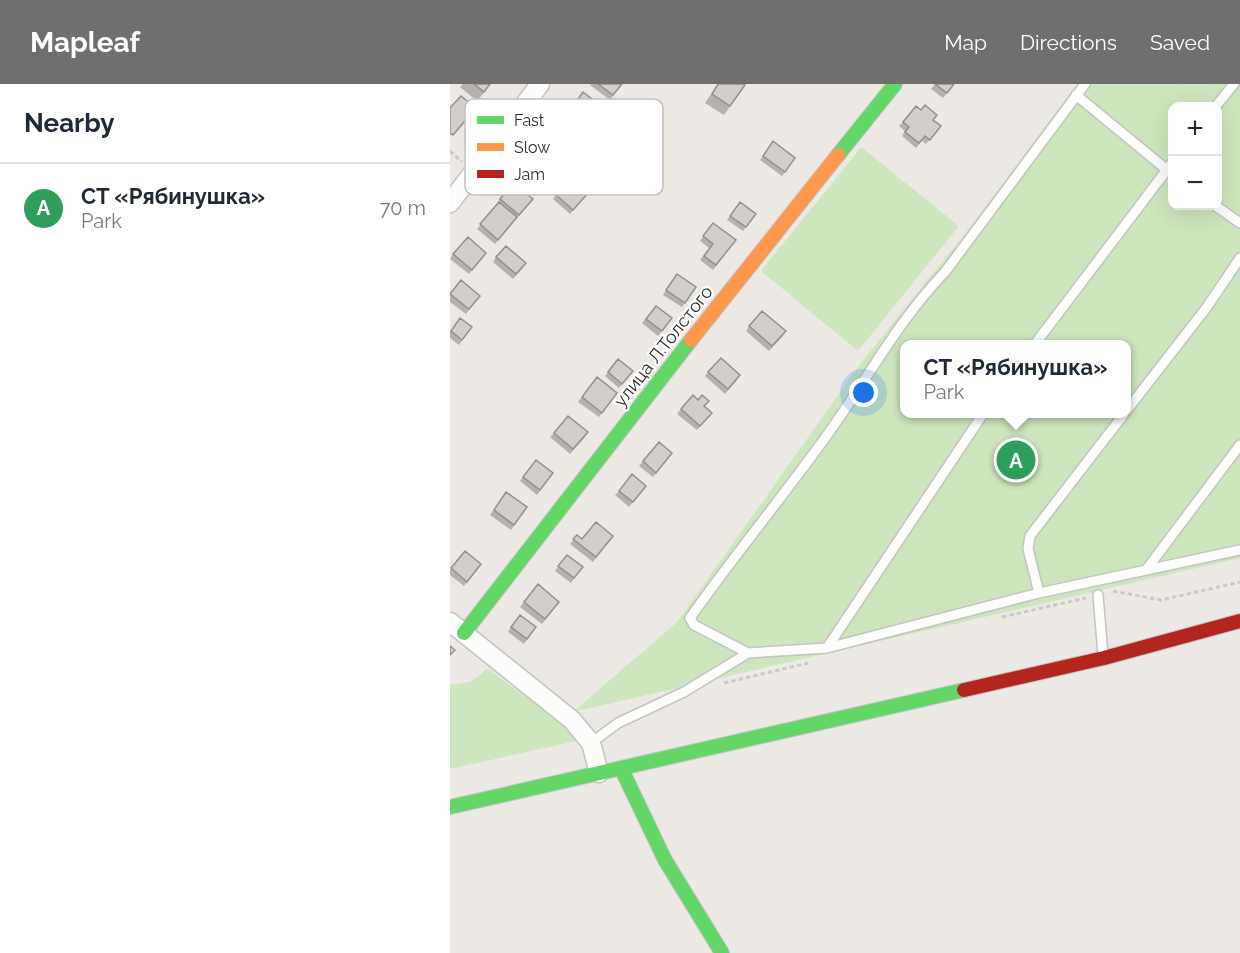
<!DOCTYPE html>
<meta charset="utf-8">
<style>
body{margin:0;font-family:Raleway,sans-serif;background:#f2f2f3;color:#1f2937}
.controls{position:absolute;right:18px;top:18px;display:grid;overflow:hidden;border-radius:12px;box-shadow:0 6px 24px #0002}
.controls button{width:54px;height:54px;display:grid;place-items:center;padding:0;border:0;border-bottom:2px solid #e0e1e3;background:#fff;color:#1f2937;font:30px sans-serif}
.you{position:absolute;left:414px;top:309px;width:21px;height:21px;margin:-15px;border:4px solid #fff;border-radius:50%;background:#1a73e8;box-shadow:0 0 0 9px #1a73e833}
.badge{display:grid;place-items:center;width:39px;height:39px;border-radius:50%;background:#706f6e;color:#fff;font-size:20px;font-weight:700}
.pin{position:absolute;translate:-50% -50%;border:3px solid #fff;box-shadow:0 2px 6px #0006}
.popup{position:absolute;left:450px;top:256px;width:231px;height:78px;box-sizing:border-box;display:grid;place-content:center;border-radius:12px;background:#fff;filter:drop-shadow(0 2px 4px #0005);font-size:20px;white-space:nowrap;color:#747a83}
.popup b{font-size:22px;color:#1f2937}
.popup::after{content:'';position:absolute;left:50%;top:100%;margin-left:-12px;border:12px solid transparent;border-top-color:#fff}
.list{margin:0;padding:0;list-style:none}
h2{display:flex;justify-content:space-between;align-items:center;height:78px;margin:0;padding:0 24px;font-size:26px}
h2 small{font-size:20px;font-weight:400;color:#747a83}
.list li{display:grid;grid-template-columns:39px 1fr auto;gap:18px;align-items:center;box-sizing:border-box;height:90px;padding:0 24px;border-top:2px solid #e0e1e3}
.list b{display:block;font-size:22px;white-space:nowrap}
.list p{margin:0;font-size:20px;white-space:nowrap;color:#747a83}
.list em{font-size:20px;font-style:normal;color:#747a83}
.map{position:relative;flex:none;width:790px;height:869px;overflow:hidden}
header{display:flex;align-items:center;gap:36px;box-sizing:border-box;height:84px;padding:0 30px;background:#706f6e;color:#fff}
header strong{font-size:28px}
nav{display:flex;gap:33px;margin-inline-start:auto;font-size:21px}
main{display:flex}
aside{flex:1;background:#fff}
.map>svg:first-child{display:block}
.green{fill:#cee6be;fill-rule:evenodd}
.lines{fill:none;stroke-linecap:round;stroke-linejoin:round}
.lane-casing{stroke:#c5c4c5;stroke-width:12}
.street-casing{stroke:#c5c4c5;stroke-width:21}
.fast-casing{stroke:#c5c4c5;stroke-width:16}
.slow-casing{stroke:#c5c4c5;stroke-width:16}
.jam-casing{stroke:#c5c4c5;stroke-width:16}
.path{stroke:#c9c9c8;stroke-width:3;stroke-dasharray:4.5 3;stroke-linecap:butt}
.lane{stroke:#fcfcfb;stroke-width:9}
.street{stroke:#fcfcfb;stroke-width:18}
.fast{stroke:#63d668;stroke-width:14}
.slow{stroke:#ff974d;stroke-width:14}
.jam{stroke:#b3261e;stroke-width:14}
.wall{fill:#b4b1af}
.building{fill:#d1cecb;stroke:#92908e;stroke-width:1.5}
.labels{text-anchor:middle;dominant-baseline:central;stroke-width:4.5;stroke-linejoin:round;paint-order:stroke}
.street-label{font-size:18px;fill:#2e2e2e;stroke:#fff}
.key{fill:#fff;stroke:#c0c0c0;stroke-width:1.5}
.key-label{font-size:16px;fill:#2e2e2e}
</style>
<header>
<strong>Mapleaf</strong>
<nav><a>Map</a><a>Directions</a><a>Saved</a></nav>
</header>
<main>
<aside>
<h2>Nearby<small></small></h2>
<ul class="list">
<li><span class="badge" style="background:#2e9e5b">A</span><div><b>СТ «Рябинушка»</b><p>Park</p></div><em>70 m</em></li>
</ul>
</aside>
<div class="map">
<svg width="790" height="869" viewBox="0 0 790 869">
<rect width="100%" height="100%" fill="#ece8e4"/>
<!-- green -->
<path class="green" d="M627,0H790V474L123,628L227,538L411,279L521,142ZM722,22H768V122H722ZM455,260H677V330H455Z
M411,63L509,142L408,267L311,187Z
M37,585L115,640L126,657L0,685V601L22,597Z"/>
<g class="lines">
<defs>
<path id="lane" d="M626,11L722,90
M766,22L784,0
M766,122L790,139
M585,260L722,79
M677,326L757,223L790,174
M696,486L790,361
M589,509L578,465L580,452L674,330
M648,511L653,571
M377,564L533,330
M298,569L244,541L240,534C283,473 331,415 375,354C416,298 446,239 495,188L635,0
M141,659L168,639L234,608L298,569L377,564L589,509L790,466"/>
<path id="street" d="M0,119L90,0
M0,538L122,636L141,659L149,689"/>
<path id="fast" d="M388,71L445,0
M14,549L241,256
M171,684L215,776L272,869
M0,723L514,606"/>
<path id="slow" d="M241,256L388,71"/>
<path id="jam" d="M514,606L654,574L790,537"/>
</defs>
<!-- lane casing -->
<use href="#lane" class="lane-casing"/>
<!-- street casing -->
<use href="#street" class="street-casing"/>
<!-- fast casing -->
<use href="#fast" class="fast-casing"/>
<!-- slow casing -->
<use href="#slow" class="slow-casing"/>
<!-- jam casing -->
<use href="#jam" class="jam-casing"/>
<!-- path -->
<path class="path" d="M0,67L12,78
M663,507L711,516L790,498
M552,533L636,514
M274,599L358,579"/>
<!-- lane -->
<use href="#lane" class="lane"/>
<!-- street -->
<use href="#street" class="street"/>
<!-- fast -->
<use href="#fast" class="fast"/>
<!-- slow -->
<use href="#slow" class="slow"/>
<!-- jam -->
<use href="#jam" class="jam"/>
</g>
<!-- wall -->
<path class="wall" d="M13,0H41L27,17L10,3Z
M141,0H172L160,16L140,1Z
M268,0L295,1L274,31L255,19Z
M485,0H504L493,14L481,5Z
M133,8L154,24L138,44L128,36L132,31L122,23Z
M483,36L491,42L476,60L472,57L466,64L452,52L455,47L449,42L453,38Z
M105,68L147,75L131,96L102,72Z
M313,72L345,74L332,92L310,76Z
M139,108L120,130L103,115L106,111Z
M50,115L79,120L45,160L27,145L47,120Z
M290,118L306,130L293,147L277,136Z
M263,139L286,156L263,186L250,176L259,164L250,157Z
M36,169L19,190L0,175L3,170Z
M46,173L73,184L63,195L43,178Z
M227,190L246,203L232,223L213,211Z
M0,210L30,212L16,230L0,218Z
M206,222L222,234L208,252L192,239Z
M10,234L22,243L9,261L0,254V248Z
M299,242L333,252L319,267L296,247Z
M168,275L183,287L169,304L155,292Z
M258,288L287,296L275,310L255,292Z
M147,293L167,309L149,333L128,318Z
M255,323L262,329L247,346L227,330L231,325Z
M104,349L135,353L120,370L100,353Z
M222,369L203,393L189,382L193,377Z
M86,376L103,389L87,411L70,397Z
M193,406L179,423L165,411L169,407Z
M56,408L77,423L61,446L40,431Z
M127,451L132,455L163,452L143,478L120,460Z
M15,467L31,480L14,502L0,491V486Z
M117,471L133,483L121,499L105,487Z
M88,500L109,518L92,540L70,523Z
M61,543H86L74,560L58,548Z"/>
<!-- building -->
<path class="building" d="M24,0H40L34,8Z
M148,0H172L163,11Z
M268,0H293L295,1L280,22L262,10Z
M485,0H504L497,9Z
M133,8L154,24L141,39L131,32L135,27L125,19Z
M11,12L26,24L3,51L0,49V24Z
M475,21L487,31L483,36L491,42L480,56L475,52L469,59L455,48L459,43L453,38L466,22L471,26Z
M118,52L147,75L135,92L105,68Z
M323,57L345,74L335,88L313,72Z
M122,93L139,108L123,126L106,111Z
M63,99L83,115L69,131L50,115Z
M49,118L67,133L48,156L30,140Z
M290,118L306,130L296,143L280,132Z
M263,139L286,156L266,181L254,172L263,160L253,152Z
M18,153L36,169L22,186L3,170Z
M56,162L76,179L66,190L46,173Z
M227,190L246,203L235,219L216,206Z
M11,196L30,212L19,225L0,210Z
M206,222L222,234L212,247L196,235Z
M312,227L336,247L322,262L299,242Z
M10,234L22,243L12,256L1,247Z
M271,274L290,291L278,305L258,288Z
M168,275L183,287L172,300L158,288Z
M147,293L167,309L152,329L132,313Z
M243,311L248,316L252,311L259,317L254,322L262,329L250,342L231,325Z
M118,332L138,348L123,365L104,349Z
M209,358L222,369L206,389L193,377Z
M86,376L103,389L90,406L73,393Z
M182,390L196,402L183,418L169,407Z
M56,408L77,423L64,441L44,426Z
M146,438L163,452L146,473L123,455L127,451L132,455Z
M15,467L31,480L17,498L1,484Z
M117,471L133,483L124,494L108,482Z
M88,500L109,518L95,535L74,518Z
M70,531L86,543L77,555L61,543Z
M0,562L5,566L0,571Z"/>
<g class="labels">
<!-- street labels -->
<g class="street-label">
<text transform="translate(213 262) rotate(-52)">улица Л.Толстого</text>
</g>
</g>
<!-- legend -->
<rect x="15" y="15" width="198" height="96" rx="9" class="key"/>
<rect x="27" y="32" width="27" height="8" fill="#63d668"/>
<rect x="27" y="59" width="27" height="8" fill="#ff974d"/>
<rect x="27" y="86" width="27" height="8" fill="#b3261e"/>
<g class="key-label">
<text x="64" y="42">Fast</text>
<text x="64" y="69">Slow</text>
<text x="64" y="96">Jam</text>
</g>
</svg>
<div class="controls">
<button>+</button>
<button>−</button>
</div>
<div class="you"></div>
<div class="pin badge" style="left:566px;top:376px;background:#2e9e5b">A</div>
<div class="popup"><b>СТ «Рябинушка»</b>Park</div>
</div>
</main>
